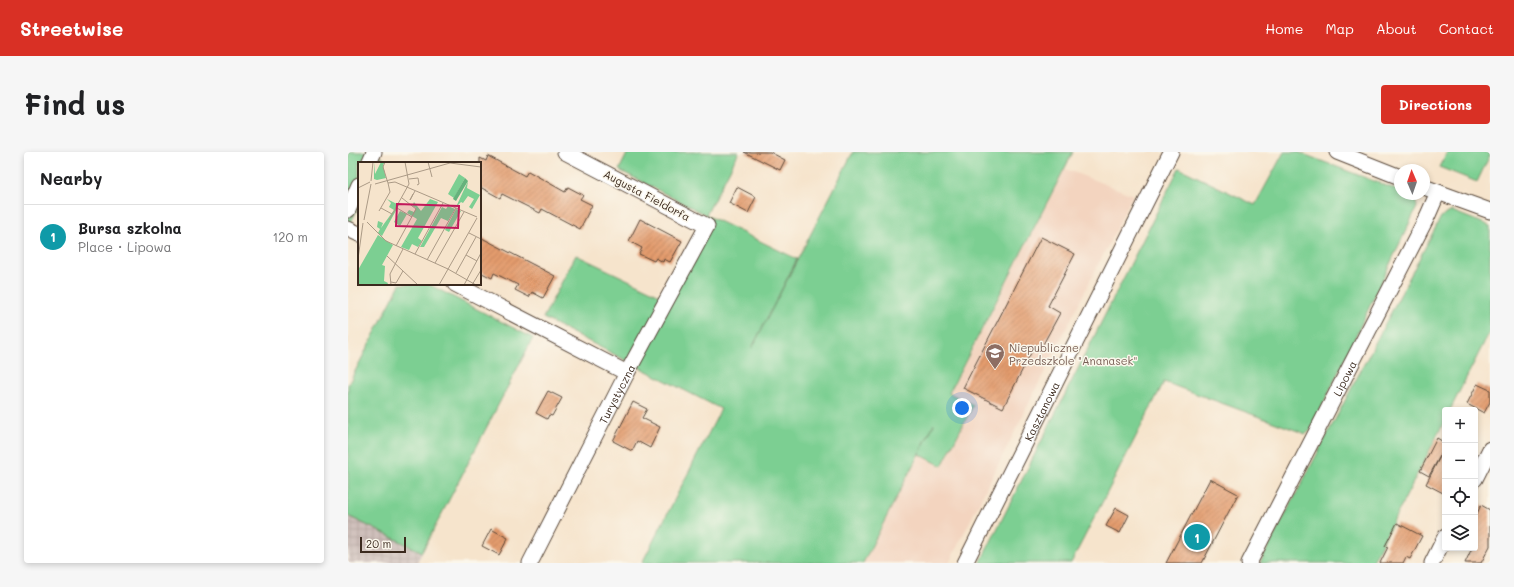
<!DOCTYPE html>
<meta charset="utf-8">
<style>
body{margin:0;font-family:Mali,sans-serif;background:#f6f6f6;color:#202124}
.controls{position:absolute;right:12px;bottom:12px;display:grid;overflow:hidden;border-radius:4px;box-shadow:0 2px 6px #0003}
.controls button{width:36px;height:36px;display:grid;place-items:center;padding:0;border:0;border-bottom:1px solid #e0e0e0;background:#fff;color:#202124;font:20px sans-serif}
.compass{position:absolute;left:1046px;top:12px;width:36px;height:36px;border-radius:50%;background:#fff;box-shadow:0 2px 6px #0003;rotate:358deg}
.scale{position:absolute;left:12px;bottom:10px;width:46px;box-sizing:border-box;padding-left:4px;border:2px solid #3b2a1e;border-top:0;font-size:11px;line-height:14px;white-space:nowrap;color:#3b2a1e;-webkit-text-stroke:3px #fbf7ec;paint-order:stroke}
.you{position:absolute;left:614px;top:256px;width:14px;height:14px;margin:-10px;border:3px solid #fff;border-radius:50%;background:#1a73e8;box-shadow:0 0 0 6px #1a73e833}
.badge{display:grid;place-items:center;width:26px;height:26px;border-radius:50%;background:#d93025;color:#fff;font-size:13px;font-weight:700}
.pin{position:absolute;translate:-50% -50%;border:2px solid #fff;box-shadow:0 1px 4px #0006}
.list{margin:0;padding:0;list-style:none}
h2{display:flex;justify-content:space-between;align-items:center;height:52px;margin:0;padding:0 16px;font-size:17px}
h2 small{font-size:13px;font-weight:400;color:#757577}
.list li{display:grid;grid-template-columns:26px 1fr auto;gap:12px;align-items:center;box-sizing:border-box;height:64px;padding:0 16px;border-top:1px solid #e0e0e0}
.list b{display:block;font-size:15px;white-space:nowrap}
.list p{margin:0;font-size:13px;white-space:nowrap;color:#757577}
.list em{font-size:13px;font-style:normal;color:#757577}
.icon{flex:none;width:22px;height:22px;fill:none;stroke:currentColor;stroke-width:2;stroke-linecap:round;stroke-linejoin:round}
.map{position:relative;flex:none;width:1142px;height:411px;overflow:hidden;border-radius:4px}
header{display:flex;align-items:center;gap:24px;box-sizing:border-box;height:56px;padding:0 20px;background:#d93025;color:#fff}
header strong{font-size:19px}
nav{display:flex;gap:22px;margin-inline-start:auto;font-size:14px}
.intro{display:flex;align-items:center;justify-content:space-between;box-sizing:border-box;height:96px;padding:0 24px}
h1{margin:0;font-size:28px}
.button{padding:10px 18px;border-radius:4px;background:#d93025;color:#fff;font-size:14px;font-weight:700}
main{display:flex;gap:24px;padding:0 24px}
aside{flex:1;background:#fff;border-radius:4px;box-shadow:0 2px 6px #0003}
.map>svg:first-child{display:block}
.built{fill:#f3d4bf}
.industrial{fill:url(#industrial-grid)}
.green{fill:#7ccf92;stroke:#5c7c58}
.building{fill:url(#building-hatch)}
.lines{fill:none;stroke-linecap:round;stroke-linejoin:round}
.minor-casing{stroke:#574638;stroke-width:17}
.minor{stroke:#fff;stroke-width:15}
.labels{text-anchor:middle;dominant-baseline:central;stroke-width:3;stroke-linejoin:round;paint-order:stroke}
.street-label{font-size:11px;fill:#3b2a1e;stroke:#fbf7ec}
.education-label{font-size:11px;fill:#785e54;stroke:#fbf7ec;text-anchor:start}
.inset-road{fill:none;stroke:#ab9a86;stroke-width:1}
.view{fill:#c2185b;fill-opacity:0.15;stroke:#c2185b;stroke-width:2}
.inset-edge{fill:none;stroke:#3b2a1e;stroke-width:2}
</style>
<header>
<strong>Streetwise</strong>
<nav><a>Home</a><a>Map</a><a>About</a><a>Contact</a></nav>
</header>
<div class="intro"><h1>Find us</h1><a class="button">Directions</a></div>
<main>
<aside>
<h2>Nearby<small></small></h2>
<ul class="list">
<li><span class="badge" style="background:#0f9aa8">1</span><div><b>Bursa szkolna</b><p>Place · Lipowa</p></div><em>120 m</em></li>
</ul>
</aside>
<div class="map">
<svg width="1142" height="411" viewBox="0 0 1142 411">
<defs>
<pattern id="industrial-grid" width="8" height="8" patternUnits="userSpaceOnUse"><rect width="8" height="8" fill="#cfc0bb"/><path d="M0 4h8M4 0v8" fill="none" stroke="#b3a5a0"/></pattern>
<pattern id="building-hatch" width="6" height="6" patternUnits="userSpaceOnUse"><rect width="6" height="6" fill="#e39b6d"/><path d="M-1 1l2-2M0 6l6-6M5 7l2-2" fill="none" stroke="#b97f59"/></pattern>
</defs>
<rect width="100%" height="100%" fill="#fbf7ec"/>
<filter id="ink" filterUnits="userSpaceOnUse"><feTurbulence type="fractalNoise" baseFrequency=".025" numOctaves="2"/><feDisplacementMap in="SourceGraphic" scale="8" xChannelSelector="R" yChannelSelector="G"/><feConvolveMatrix kernelMatrix="1 2 1 2 8 2 1 2 1" color-interpolation-filters="sRGB"/></filter>
<filter id="wash" filterUnits="userSpaceOnUse"><feTurbulence type="fractalNoise" baseFrequency=".012" numOctaves="4" result="noise"/><feDisplacementMap in="SourceGraphic" scale="16" xChannelSelector="R" yChannelSelector="G"/><feGaussianBlur stdDeviation="0.9" result="paint"/><feColorMatrix in="noise" values="0 0 0 0 0 0 0 0 0 0 0 0 0 0 0 0 0 1.4 0 .05"/><feComposite in="paint" operator="in"/></filter>
<g filter="url(#wash)">
<rect width="100%" height="100%" fill="#f6e4cc"/>
<!-- built -->
<path class="built" d="M717,17L785,43L601,411H515Z"/>
<!-- industrial -->
<path class="industrial" d="M0,364L74,400L69,411H0Z"/>
<!-- green -->
<path class="green" d="M0,0H20L35,6L33,11H11V54L0,76Z
M280,0H391L358,63L449,107L404,196L505,0H725L601,241L625,253L594,314L571,302L586,272L515,411H294L373,257L195,166L228,103L316,145L358,63L271,18Z
M936,0H950L1052,39V42H1060L1067,45L1069,55L963,278L958,282L816,230L723,411H632L831,16L907,53Z
M1099,0H1142V3L1129,30L1091,15Z
M1104,59L1142,74V179L1102,258H1097V268L1024,411H912L1093,65Z
M52,132H80L185,186L74,400L0,364V233Z"/>
<g id="blocks">
<!-- building -->
<path class="building" d="M396,0H422L437,8L432,18Z
M140,4L177,24L180,19L217,40L220,35L235,43L232,47L244,53L232,77L194,57L192,61L154,42L152,46L132,35V6L138,9Z
M389,35L408,45L400,61L381,51Z
M292,67L334,89L322,110L316,107L315,110L308,106L306,109L291,102L294,96L281,89Z
M132,85L207,124L195,146L184,140L181,145L167,138L170,133L146,121L144,126L132,120Z
M693,85L727,102L700,154L712,161L693,196L687,193L655,256L615,236Z
M1129,232L1142,238V250L1136,261L1119,252Z
M200,239L214,246L204,264L201,263L199,267L188,261Z
M285,250L299,257L294,266L312,275L302,296L289,289L284,299L265,289Z
M1089,286L1097,291V295L1081,324L1072,319Z
M1097,295V342L1078,332Z
M862,327L890,342L854,411H818Z
M1133,353L1142,358V394L1133,411H1117L1124,396H1127V366Z
M768,356L781,363L772,381L758,374Z
M1049,371L1074,384L1062,407L1058,405L1055,411H1032L1040,395L1037,394Z
M143,377L160,386L151,403L134,394Z"/>
</g>
</g>
<g filter="url(#ink)">
<use href="#blocks" fill-opacity="0" stroke="#574638" stroke-width="1"/>
<g class="lines">
<defs>
<g id="minor">
<path d="M989,0L1052,25"/>
<path d="M21,11L26,0"/>
<path d="M1076,35L1142,59"/>
<path d="M0,58L11,33"/>
<path d="M0,77L11,82"/>
<path d="M107,132L279,221"/>
<path d="M1127,327L1142,297"/>
<path id="s1" d="M182,411L279,221L359,74L217,0"/>
<path id="s2" d="M617,411L823,0"/>
<path id="s3" d="M901,411L1080,63L1090,40"/>
<path d="M1084,411L1097,385"/>
</g>
</defs>
<!-- minor casing -->
<use href="#minor" class="minor-casing"/>
<!-- minor -->
<use href="#minor" class="minor"/>
</g>
</g>
<!-- icons -->
<defs>
<symbol id="school-pin" viewBox="-11 -11 22 30"><path d="M0 17L-7.5 6A9.5 9.5 0 1 1 7.5 6Z" fill="#8d6e63" stroke="#fbf7ec"/><path d="M0-5L7-2L0 1L-7-2ZM-4 1L0 2.5L4 1V4Q0 6-4 4Z" fill="#fff"/></symbol>
</defs>
<g fill-rule="evenodd">
<use href="#school-pin" x="636" y="190" width="22" height="30"/>
</g>
<g class="labels">
<!-- street labels -->
<g class="street-label">
<text transform="translate(299 43) rotate(28)">Augusta Fieldorfa</text>
<text stroke="none"><textPath href="#s3" startOffset="208">Lipowa</textPath></text>
<text stroke="none"><textPath href="#s1" startOffset="190">Turystyczna</textPath></text>
<text stroke="none"><textPath href="#s2" startOffset="170">Kasztanowa</textPath></text>
</g>
<!-- education labels -->
<g class="education-label">
<text x="661" y="195">Niepubliczne<tspan x="661" dy="13">Przedszkole "Ananasek"</tspan></text>
</g>
</g>
<!-- overview -->
<g transform="translate(10 10)">
<rect width="123" height="123" fill="#f6e4cc"/>
<path d="M16,0L17,12L23,0H27L25,3L28,16L19,18L16,17ZM101,12L107,16L96,36L90,32ZM110,19L109,26L122,33L114,47L111,45L116,37L110,34L105,41L103,40L98,45ZM29,37L41,43L24,74L20,71L22,67L19,65L20,59L25,61L23,66L36,48L31,45L33,41ZM72,37L80,40L60,76L64,79L60,85L54,82L51,88L43,85L59,57L49,51L51,48L56,50L58,46L54,44L56,40L63,49ZM90,44L97,47L90,59L83,56L66,85H62L84,45L88,47ZM98,47L103,49L91,70L87,68ZM42,49L49,52L42,64L36,60Z" fill="#7ccf92"/>
<path d="M107,16L110,19L98,39L95,37Z" fill="#65b27c"/>
<path d="M20,73L35,83L24,103L27,104L26,119L30,121L29,123H0V108Z" fill="#7ccf92"/>
<path class="inset-road" d="M27,0L25,5L29,18M70,0L74,15M51,17L60,16L61,22L59,23M29,18L30,21L37,20L119,55M13,19L15,0M17,22L92,1L123,5M0,26L12,20M55,32L52,38L57,29M23,46L34,52M39,46L54,55M21,49L32,30L30,21M6,58L13,22M31,58L51,22L47,0M9,60L28,79L90,107L118,123M111,71L123,77M38,84L58,47L44,36M57,92L85,41M108,93L119,99M29,94L60,123M0,97L5,61M69,98L98,46M77,101L106,50M98,111L118,75M33,120L38,121L45,109M33,123L32,112L45,87M81,123L119,56M106,123L123,91M114,123L123,108"/>
<path class="view" d="M39,42L101,44L100,66L38,64Z"/>
<rect width="123" height="123" class="inset-edge"/>
</g>
</svg>
<div class="controls">
<button>+</button>
<button>−</button>
<button><svg class="icon" aria-label="locate" viewBox="0 0 24 24"><circle cx="12" cy="12" r="6"/><path d="M12 2v4M12 18v4M2 12h4M18 12h4"/></svg></button>
<button><svg class="icon" aria-label="layers" viewBox="0 0 24 24"><path d="M12 4l9 5-9 5-9-5zM3 14l9 5 9-5"/></svg></button>
</div>
<svg class="compass" viewBox="-18 -18 36 36"><path d="M0-13l5 13h-10z" fill="#e53935"/><path d="M0 13l5-13h-10z" fill="#757577"/></svg>
<div class="scale">20 m</div>
<div class="you"></div>
<div class="pin badge" style="left:849px;top:385px;background:#0f9aa8">1</div>
</div>
</main>
